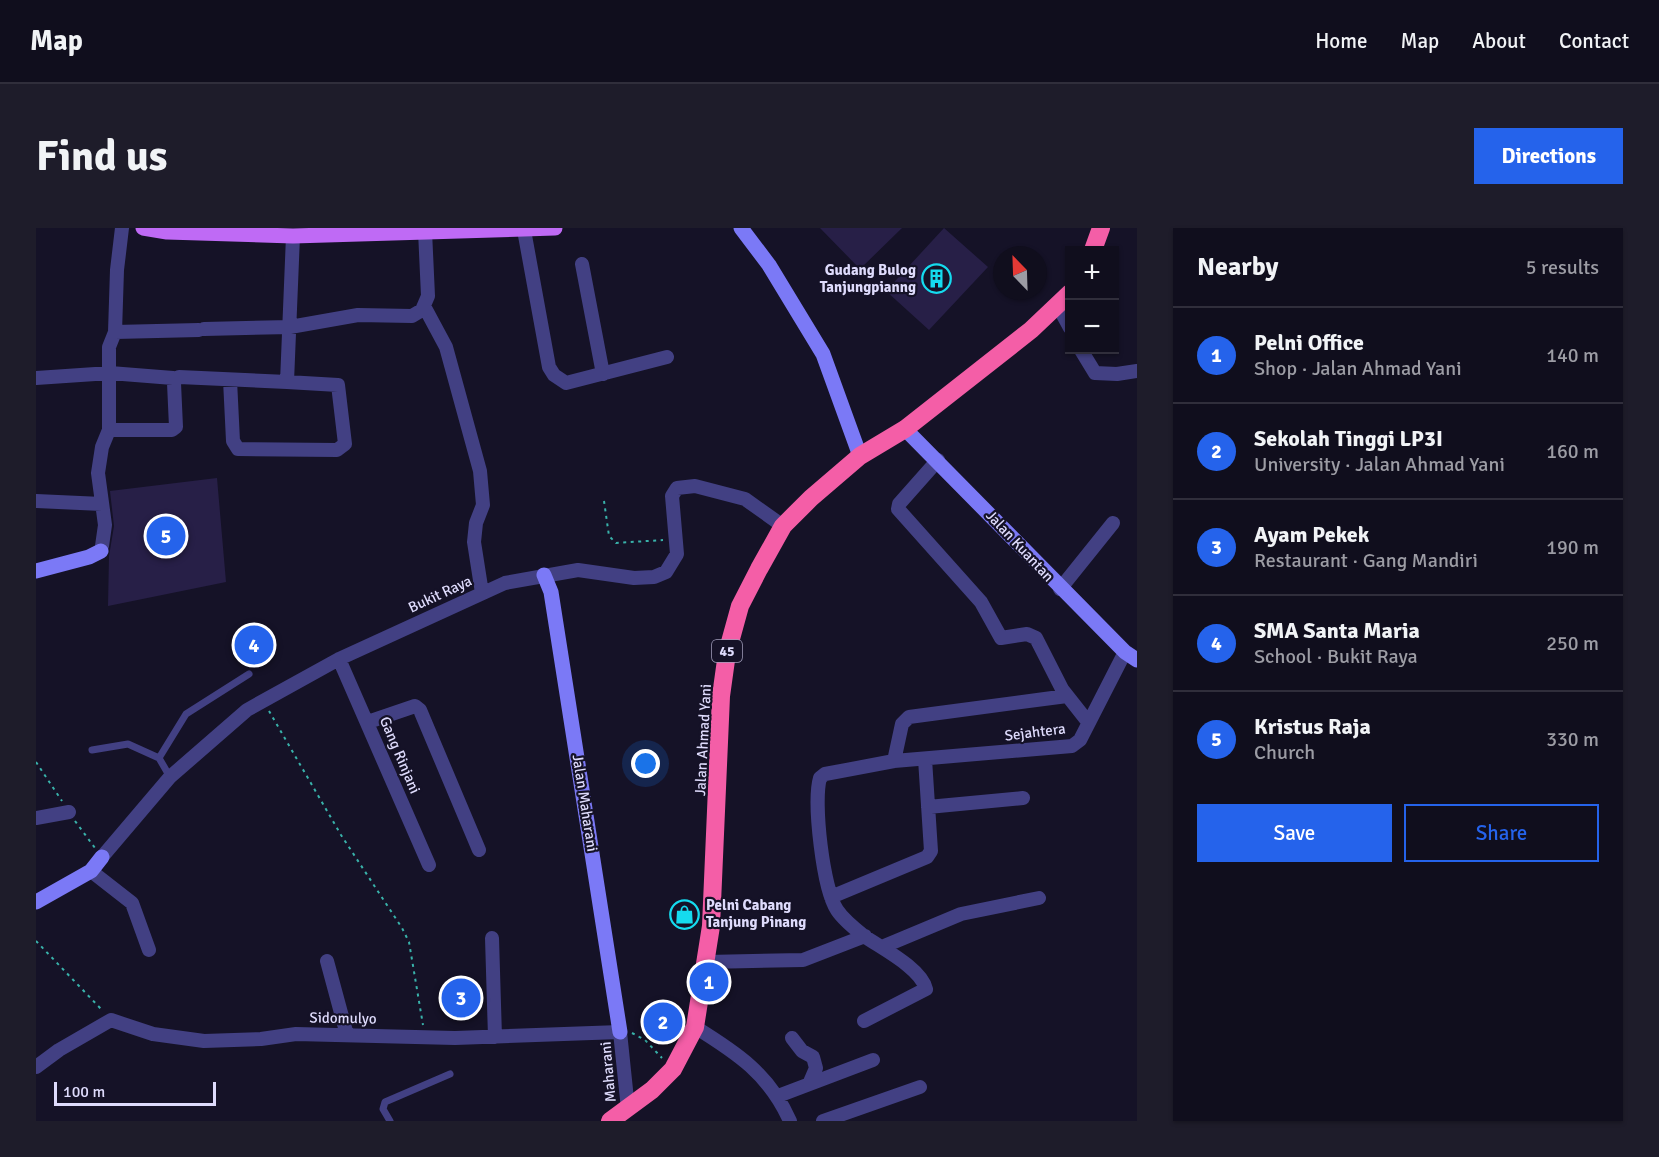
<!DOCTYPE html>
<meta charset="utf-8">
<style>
body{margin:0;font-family:Signika,sans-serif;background:#1e1c2a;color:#f1f3f6}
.controls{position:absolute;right:18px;top:18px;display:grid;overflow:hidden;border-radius:0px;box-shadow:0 2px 4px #0004}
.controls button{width:54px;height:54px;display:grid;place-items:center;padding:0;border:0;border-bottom:2px solid #302e3b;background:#100e1d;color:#f1f3f6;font:30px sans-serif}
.compass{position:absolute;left:957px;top:18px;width:54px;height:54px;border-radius:50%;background:#100e1d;box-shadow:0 2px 4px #0004;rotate:337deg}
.scale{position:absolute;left:18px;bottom:15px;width:162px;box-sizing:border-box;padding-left:6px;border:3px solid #dedbfc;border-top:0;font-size:16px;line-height:21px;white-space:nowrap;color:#dedbfc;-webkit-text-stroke:4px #151227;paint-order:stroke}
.you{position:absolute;left:610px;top:536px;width:21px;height:21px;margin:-15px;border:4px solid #fff;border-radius:50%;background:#1a73e8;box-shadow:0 0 0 9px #1a73e833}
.badge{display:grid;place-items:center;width:39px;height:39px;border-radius:50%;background:#2563eb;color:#fff;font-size:20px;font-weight:700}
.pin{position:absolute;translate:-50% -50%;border:3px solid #fff;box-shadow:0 2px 6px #0006}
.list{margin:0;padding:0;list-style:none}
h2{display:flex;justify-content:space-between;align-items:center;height:78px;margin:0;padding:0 24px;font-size:26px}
h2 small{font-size:20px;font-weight:400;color:#9c9ca4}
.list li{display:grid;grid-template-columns:39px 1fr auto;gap:18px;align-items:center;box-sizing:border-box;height:96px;padding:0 24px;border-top:2px solid #302e3b}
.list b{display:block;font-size:22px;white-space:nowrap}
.list p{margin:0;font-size:20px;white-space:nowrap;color:#9c9ca4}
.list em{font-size:20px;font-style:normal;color:#9c9ca4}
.actions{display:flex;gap:12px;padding:18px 24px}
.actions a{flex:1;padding:14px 0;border:2px solid #2563eb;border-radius:0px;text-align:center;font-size:21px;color:#2563eb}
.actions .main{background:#2563eb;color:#fff}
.map{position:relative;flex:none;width:1101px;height:893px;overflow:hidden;border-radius:0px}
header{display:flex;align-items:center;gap:36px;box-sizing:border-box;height:84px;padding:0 30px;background:#100e1d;border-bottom:2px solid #302e3b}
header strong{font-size:28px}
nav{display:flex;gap:33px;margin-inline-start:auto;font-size:21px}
.intro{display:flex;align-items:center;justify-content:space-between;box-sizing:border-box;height:144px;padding:0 36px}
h1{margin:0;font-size:42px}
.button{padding:15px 27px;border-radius:0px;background:#2563eb;color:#fff;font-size:21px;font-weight:700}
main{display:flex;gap:36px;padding:0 36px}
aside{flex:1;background:#100e1d;border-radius:0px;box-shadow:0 2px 4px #0004}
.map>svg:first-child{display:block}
.building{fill:#271f47}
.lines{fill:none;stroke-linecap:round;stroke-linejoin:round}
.path{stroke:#39b2aa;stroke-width:2;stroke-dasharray:3 4.5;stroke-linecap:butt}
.lane{stroke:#424083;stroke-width:7}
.street{stroke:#424083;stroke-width:14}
.secondary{stroke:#7b79f6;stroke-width:15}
.primary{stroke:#bf6af5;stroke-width:15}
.highway{stroke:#f45ea7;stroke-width:18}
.labels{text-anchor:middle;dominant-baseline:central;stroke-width:4.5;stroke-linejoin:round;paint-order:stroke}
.shield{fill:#151227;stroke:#a29fbc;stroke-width:1.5}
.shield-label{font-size:14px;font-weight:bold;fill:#dedbfc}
.poi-label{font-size:15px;font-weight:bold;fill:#dedbfc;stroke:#151227;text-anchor:end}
.street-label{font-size:15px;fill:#dedbfc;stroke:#151227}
</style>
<header>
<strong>Map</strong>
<nav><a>Home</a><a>Map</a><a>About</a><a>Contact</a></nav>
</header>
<div class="intro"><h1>Find us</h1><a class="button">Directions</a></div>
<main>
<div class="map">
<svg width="1101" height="893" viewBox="0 0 1101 893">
<rect width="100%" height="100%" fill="#151227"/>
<!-- building -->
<path class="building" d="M784,0H866L824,41Z
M908,0L952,39L893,102L850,63Z
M181,250L190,354L72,378L73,328L78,298L74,263Z"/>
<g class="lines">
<!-- path -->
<path class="path" d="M568,273L573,308L580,315L627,312
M233,483L305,607L366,700L373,714L387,797
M0,534L26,573
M39,593L59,620
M0,713L66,782
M596,805L609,812L626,830"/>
<!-- lane -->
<path class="lane" d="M56,522L92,516L123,530
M134,549L123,530L150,486L213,446
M354,893L347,881L349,874L414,846"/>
<!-- street -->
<path class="street" d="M488,2L513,139L518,147L530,155L631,129
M546,36L567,146
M388,78L410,119L444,243L447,277L440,295L438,314L446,365
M1022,78L1034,100
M168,101L254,99L322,87L376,88L386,82L392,68L389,3
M79,104L163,102
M1045,122L1059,145L1081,146L1101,143
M143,149L251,154
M0,150L74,145L137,150
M194,152L197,213L202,221L301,222L309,216L302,157L251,154L257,8
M73,202H136L140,199L138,155
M902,232L863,276L862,281L945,374L965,410L991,406L1000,410L1026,461L1052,494
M0,273L66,276
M66,318L69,297L62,245L66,219L73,202V119L79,104L81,42L86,0
M1024,361L1077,295
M303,431L393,637
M332,494L379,478L384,482L443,622
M858,533L866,496L873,489L1031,468
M892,579L987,570
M0,590L33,584
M66,629L134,549L211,482L303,431L469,355L542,342L598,350L618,349L630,344L641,326L636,268L641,260L659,258L709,271L747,298
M55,643L96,675L113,722
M795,669L891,629L895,623L889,531
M456,710L459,809
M846,719L925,686L1003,670
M291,733L311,807
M671,734L767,732L829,708
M828,793L890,761C885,740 845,720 828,708C819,701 807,691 801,682C787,661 777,574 784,550L789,546L858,533L1036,518L1044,512L1089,424
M659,799C701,825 733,846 754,893
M756,810L766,823L777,829L780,840L774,854
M0,839L23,822L75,792L117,806L168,813L225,811L260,806L419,810L584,804L592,881
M742,868L837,832
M787,893L884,859"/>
<!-- secondary -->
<path class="secondary" d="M705,0L733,37L787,126L824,228
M869,201L1089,424L1101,432
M0,343L53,329L65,323
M508,347L515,364L584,804
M0,674L55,643L66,629"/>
<!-- primary -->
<path class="primary" d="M107,0L131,4L257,8L519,0"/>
<!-- highway -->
<path class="highway" d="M1057,22L1065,0
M574,893L616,862L637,841L659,799L675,698L685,468L691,425L704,378L723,341L747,298L775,270L824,228L869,201L995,102L1034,65"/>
</g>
<!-- icons -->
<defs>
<symbol id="building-ring" viewBox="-11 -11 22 22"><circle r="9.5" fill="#151227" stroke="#15dbef" stroke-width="1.5"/><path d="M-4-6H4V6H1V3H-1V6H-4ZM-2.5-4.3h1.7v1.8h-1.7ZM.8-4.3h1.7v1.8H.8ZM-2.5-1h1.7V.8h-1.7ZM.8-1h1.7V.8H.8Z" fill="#15dbef"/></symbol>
<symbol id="shop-ring" viewBox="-11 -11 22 22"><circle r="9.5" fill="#151227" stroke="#15dbef" stroke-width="1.5"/><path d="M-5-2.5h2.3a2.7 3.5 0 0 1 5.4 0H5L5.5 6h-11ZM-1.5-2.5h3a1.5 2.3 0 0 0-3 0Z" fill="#15dbef"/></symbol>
</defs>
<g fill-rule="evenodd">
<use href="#building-ring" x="884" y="34" width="33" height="33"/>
<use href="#shop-ring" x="632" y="670" width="33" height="33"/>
</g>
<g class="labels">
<!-- shield labels -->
<rect class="shield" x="676" y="412" width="30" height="22" rx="4.5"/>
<g class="shield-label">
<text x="691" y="423">45</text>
</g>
<!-- poi labels -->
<g class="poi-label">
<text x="880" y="42">Gudang Bulog<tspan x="880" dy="17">Tanjungpianng</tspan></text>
<text x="670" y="677" text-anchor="start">Pelni Cabang<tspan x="670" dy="17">Tanjung Pinang</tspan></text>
</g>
<!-- street labels -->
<g class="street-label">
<text transform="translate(984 318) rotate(47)">Jalan Kuantan</text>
<text transform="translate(404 366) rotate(-25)">Bukit Raya</text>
<text transform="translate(999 504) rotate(-7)">Sejahtera</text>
<text transform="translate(667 512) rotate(-87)">Jalan Ahmad Yani</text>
<text transform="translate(364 527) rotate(67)">Gang Rinjani</text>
<text transform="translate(549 575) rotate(81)">Jalan Maharani</text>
<text transform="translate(307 790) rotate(1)">Sidomulyo</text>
<text transform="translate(572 844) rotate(-95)">Maharani</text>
</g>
</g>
</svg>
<div class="controls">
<button>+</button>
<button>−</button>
</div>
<svg class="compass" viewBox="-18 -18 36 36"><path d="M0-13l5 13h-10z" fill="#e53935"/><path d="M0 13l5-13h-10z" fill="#9c9ca4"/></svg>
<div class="scale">100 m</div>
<div class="you"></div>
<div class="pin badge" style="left:673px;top:754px">1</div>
<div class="pin badge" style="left:627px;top:794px">2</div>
<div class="pin badge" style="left:425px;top:770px">3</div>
<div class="pin badge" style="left:218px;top:417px">4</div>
<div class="pin badge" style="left:130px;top:308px">5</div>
</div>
<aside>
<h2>Nearby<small>5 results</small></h2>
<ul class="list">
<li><span class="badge">1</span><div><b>Pelni Office</b><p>Shop · Jalan Ahmad Yani</p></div><em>140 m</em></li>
<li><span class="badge">2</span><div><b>Sekolah Tinggi LP3I</b><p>University · Jalan Ahmad Yani</p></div><em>160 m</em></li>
<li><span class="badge">3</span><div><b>Ayam Pekek</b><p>Restaurant · Gang Mandiri</p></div><em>190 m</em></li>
<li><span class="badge">4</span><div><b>SMA Santa Maria</b><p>School · Bukit Raya</p></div><em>250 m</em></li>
<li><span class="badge">5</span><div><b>Kristus Raja</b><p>Church</p></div><em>330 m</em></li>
</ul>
<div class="actions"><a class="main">Save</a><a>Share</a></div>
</aside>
</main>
